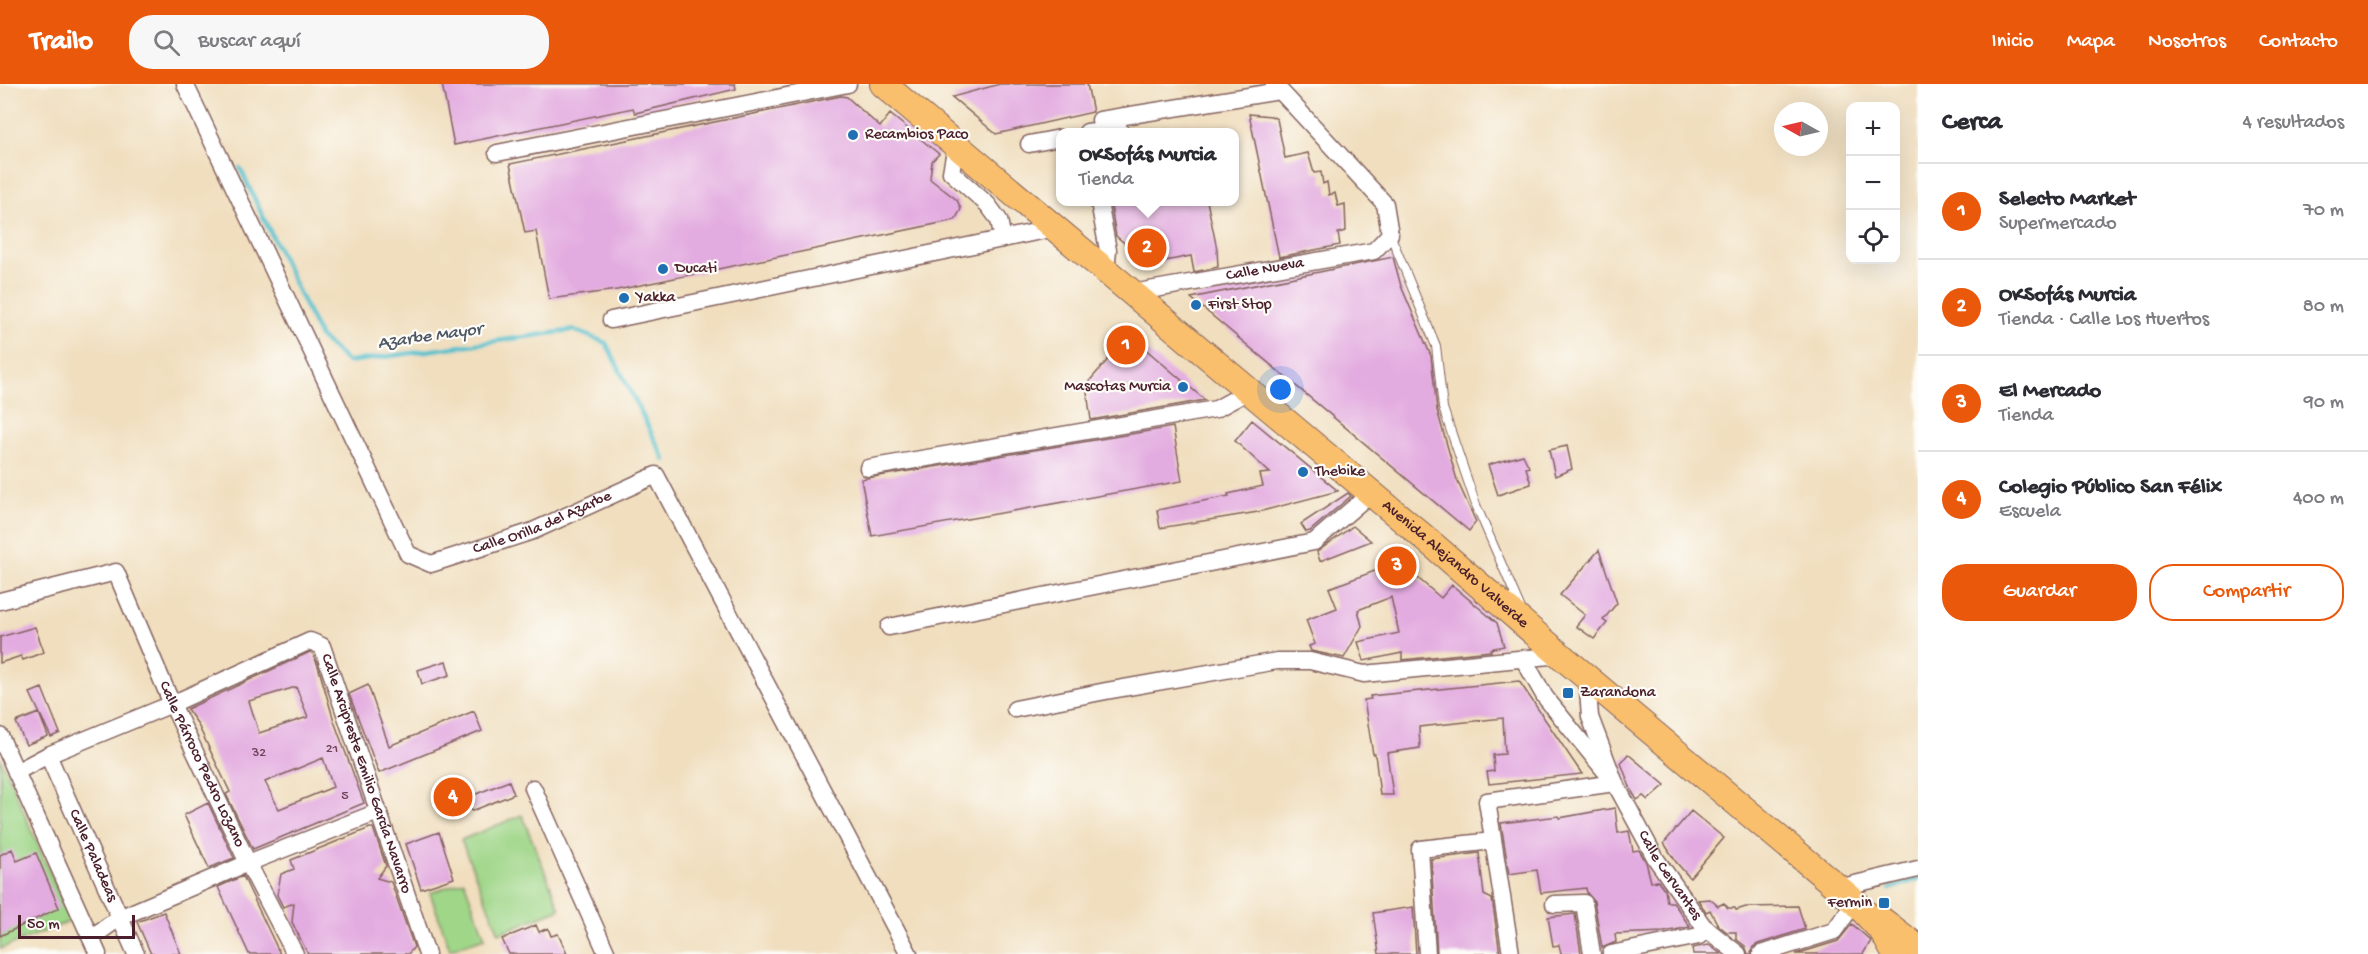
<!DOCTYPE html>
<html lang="es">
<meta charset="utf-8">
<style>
body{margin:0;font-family:"Gochi Hand",sans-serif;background:#f7f7f7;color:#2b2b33}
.controls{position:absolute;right:18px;top:18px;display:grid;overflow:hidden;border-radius:12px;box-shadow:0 6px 24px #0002}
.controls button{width:54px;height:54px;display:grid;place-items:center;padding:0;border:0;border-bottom:2px solid #e1e1e2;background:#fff;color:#2b2b33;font:30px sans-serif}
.compass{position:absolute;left:1774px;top:18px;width:54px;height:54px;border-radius:50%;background:#fff;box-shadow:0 6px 24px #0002;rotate:278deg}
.scale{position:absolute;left:18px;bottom:15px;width:117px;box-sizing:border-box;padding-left:6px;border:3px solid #4a1f2b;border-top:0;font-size:16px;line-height:21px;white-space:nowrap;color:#4a1f2b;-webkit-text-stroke:4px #fdfcf7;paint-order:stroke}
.you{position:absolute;left:1281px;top:306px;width:21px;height:21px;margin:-15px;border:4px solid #fff;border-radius:50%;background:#1a73e8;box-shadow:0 0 0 9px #1a73e833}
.badge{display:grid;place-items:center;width:39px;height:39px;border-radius:50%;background:#ea580c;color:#fff;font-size:20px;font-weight:700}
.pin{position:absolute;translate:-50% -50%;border:3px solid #fff;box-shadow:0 2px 6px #0006}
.popup{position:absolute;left:1056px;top:44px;width:183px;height:78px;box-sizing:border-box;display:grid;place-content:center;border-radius:12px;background:#fff;filter:drop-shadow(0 2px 4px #0005);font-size:20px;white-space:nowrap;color:#7c7c81}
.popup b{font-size:22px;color:#2b2b33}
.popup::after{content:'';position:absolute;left:50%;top:100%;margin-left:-12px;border:12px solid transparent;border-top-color:#fff}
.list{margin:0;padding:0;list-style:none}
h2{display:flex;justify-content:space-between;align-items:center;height:78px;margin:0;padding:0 24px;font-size:26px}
h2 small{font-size:20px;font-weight:400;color:#7c7c81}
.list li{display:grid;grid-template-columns:39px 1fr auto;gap:18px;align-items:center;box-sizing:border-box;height:96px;padding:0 24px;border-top:2px solid #e1e1e2}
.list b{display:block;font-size:22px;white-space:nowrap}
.list p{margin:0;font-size:20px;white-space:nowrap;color:#7c7c81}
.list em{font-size:20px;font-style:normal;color:#7c7c81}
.actions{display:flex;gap:12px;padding:18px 24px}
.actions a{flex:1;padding:14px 0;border:2px solid #ea580c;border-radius:24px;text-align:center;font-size:21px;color:#ea580c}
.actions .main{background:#ea580c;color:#fff}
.icon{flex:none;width:33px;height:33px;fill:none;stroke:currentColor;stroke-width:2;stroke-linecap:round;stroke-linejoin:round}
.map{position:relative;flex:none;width:1918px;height:870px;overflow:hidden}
header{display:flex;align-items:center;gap:36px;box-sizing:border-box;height:84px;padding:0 30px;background:#ea580c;color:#fff}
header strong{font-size:28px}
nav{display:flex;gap:33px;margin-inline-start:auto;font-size:21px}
.search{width:420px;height:54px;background:#f7f7f7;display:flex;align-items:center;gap:15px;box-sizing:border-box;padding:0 21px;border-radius:24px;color:#7c7c81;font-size:22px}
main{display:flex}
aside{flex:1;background:#fff}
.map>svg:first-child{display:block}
.green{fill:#9fd688;stroke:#747a5a;stroke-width:1.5}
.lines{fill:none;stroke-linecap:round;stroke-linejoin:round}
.stream{stroke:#54c0cd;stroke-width:4.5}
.building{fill:#e3ace0;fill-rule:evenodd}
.service-casing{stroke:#84625e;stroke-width:10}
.minor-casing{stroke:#84625e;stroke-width:19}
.primary-casing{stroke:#84625e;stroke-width:28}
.service{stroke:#fff;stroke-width:8}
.minor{stroke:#fff;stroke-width:16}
.primary{stroke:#f9bf6c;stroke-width:26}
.poi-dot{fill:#1f6fb2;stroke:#fdfcf7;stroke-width:2}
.labels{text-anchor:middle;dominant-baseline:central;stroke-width:4.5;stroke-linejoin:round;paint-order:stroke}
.number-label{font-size:14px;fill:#704258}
.poi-label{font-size:16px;fill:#4a1f2b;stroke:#fdfcf7;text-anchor:start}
.street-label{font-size:16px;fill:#4a1f2b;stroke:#fdfcf7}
.water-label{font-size:18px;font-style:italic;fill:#4e5764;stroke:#fdfcf7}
</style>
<header>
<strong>Trailo</strong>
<div class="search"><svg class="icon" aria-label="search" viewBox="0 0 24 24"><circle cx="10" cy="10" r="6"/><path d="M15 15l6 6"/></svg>Buscar aquí</div>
<nav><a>Inicio</a><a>Mapa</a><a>Nosotros</a><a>Contacto</a></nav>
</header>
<main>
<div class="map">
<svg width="1918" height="870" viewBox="0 0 1918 870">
<rect width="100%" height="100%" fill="#fdfcf7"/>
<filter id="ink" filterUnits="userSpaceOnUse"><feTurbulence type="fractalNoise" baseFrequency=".0167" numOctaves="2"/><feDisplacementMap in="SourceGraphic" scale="12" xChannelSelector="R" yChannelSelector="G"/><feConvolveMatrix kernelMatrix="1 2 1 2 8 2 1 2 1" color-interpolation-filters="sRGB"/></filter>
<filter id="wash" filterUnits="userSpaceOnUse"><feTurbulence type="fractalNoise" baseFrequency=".008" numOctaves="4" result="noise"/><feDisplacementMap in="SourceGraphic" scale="24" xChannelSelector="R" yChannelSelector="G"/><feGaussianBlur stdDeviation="1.35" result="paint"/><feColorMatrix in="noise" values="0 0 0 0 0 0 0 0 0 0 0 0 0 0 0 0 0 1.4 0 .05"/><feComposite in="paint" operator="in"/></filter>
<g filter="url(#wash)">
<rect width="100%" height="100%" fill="#f0debe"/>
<!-- green -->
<path class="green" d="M0,673L71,837L0,865Z
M522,731L560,825L499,849L461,756Z
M464,797L485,854L450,865L430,809Z"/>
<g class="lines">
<!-- stream -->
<path class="stream" d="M240,84L320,253L348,278L574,246L606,259L665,376
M1890,805L1918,795"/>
</g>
<g id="blocks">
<!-- building -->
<path class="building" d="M442,0H735L736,5L635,29L633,24L454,61Z
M1000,0H1087L1093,28L996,50L952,13Z
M841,12L847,13L880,43L890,30L939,70L932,77L930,95L957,116L961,125L955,136L617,206L549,215L536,147L525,149L510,80Z
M1249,30L1271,32L1277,35L1285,74L1308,69L1314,89L1321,88L1323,100L1327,98L1329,111L1335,109L1338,122L1345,120L1346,147L1338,149L1340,161L1279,173Z
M1110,117H1207L1217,165L1218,183L1194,188L1191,172L1150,180L1116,152Z
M1393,173L1401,202L1431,272L1437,326L1457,396L1476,438L1469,447L1191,214Z
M1129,251L1205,316L1091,336L1086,301Z
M1252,336L1338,407L1258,428L1160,444L1157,426L1229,412L1228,410L1263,402L1260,390L1270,389L1235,357Z
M1173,343L1182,397L872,452L861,395Z
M1567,362L1572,385L1555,392L1549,366Z
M1523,371L1529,383L1526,384L1531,400L1498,411L1488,381Z
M1348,409L1351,412L1310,447L1306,448L1301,440Z
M1353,442L1371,457L1320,477L1317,468Z
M1599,466L1617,519L1603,536L1607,539L1594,555L1576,542L1585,531L1560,511Z
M1399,478L1441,514L1452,501L1497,539L1504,562L1490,565L1491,567L1402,576V569L1364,577L1358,558L1399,549L1391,513L1358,526L1362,542L1344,574L1311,567L1309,562L1315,560L1306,536L1337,524L1329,504Z
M35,543L44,568L23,576L21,572L0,579V553Z
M310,568L313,570L318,582L334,637L364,719L253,765L226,710L230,708L197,639L187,625ZM296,603L308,633L259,649L249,617ZM323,674L333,703L279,725L265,698Z
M446,577L450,591L422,600L418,586Z
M1519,597L1582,690L1489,700L1487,688L1494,687L1493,671L1505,670L1503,634L1419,643L1420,664L1387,669L1393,711H1380L1375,670H1373L1364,616L1371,615L1370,612Z
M368,601L389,662L474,627L482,647L379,689L349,610Z
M42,604L60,649L51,653L30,609Z
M39,629L48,652L26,661L16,638Z
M1628,670L1665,701L1648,716L1643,712L1637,716L1631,706L1621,679Z
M509,697L514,710L472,727L466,714Z
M208,719L234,774L209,784L184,731Z
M1615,724L1618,749L1629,747L1633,767L1639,766L1646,778L1651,798L1658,797L1665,806L1667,818H1673L1690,843L1664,848L1615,850L1616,858L1602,864L1594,817L1587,809L1586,804L1541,809L1537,786L1509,790L1501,739L1559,732V734Z
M1691,727L1724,754L1690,794L1676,778L1664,759Z
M370,744H373L386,782L377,794L391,798L414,863L408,870H308L292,838L294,819L283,823L277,811L281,790L294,785L291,776Z
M439,748L454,794L421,805L406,760Z
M12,765L17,777L36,769L59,824L0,852V771Z
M1479,769L1484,811L1492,815L1500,870H1437L1431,775Z
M243,792L250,807L280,870H249L218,803Z
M1710,815L1718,822L1724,819L1728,824H1735L1736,826L1746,823L1798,822L1805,845L1758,860L1753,863L1751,870H1748L1745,862L1736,855V848H1727L1718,841L1710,826L1706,828L1698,816Z
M1413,823L1416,870H1379L1373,829Z
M164,828L181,870H151L137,838Z
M1575,830L1581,870H1561L1559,861L1553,862L1548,833Z
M1852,840L1871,857L1863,870H1796L1838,857Z
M536,841L539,848L548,844L551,852L558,850L567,870H509L502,855Z
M1709,861L1721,870H1693L1692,864Z"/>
</g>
</g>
<g filter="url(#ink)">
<use href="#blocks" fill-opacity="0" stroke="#84625e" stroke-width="1.5"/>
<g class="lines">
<defs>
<path id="service" d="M1390,150L1436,262L1443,324L1476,421L1522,527"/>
<g id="minor">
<path id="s1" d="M185,0L408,470L431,480L533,447L656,391L909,870"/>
<path d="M1100,36L1280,7"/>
<path d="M1087,48L1119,44"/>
<path d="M1029,60L1060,54"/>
<path d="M956,62L951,88L988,121L999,136L1003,155"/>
<path d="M497,69L848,0"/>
<path d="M1099,118L1108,166L1106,187"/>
<path id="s2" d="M1132,209L1374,167L1390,150L1385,120L1274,0"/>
<path d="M611,236L1055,144"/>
<path d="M868,384L1216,325L1249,307"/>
<path id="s3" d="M0,517L116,488L172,620L248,779L295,870"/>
<path d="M889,543L1314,458L1371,409"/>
<path d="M1524,576L1545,613L1605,687"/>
<path id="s4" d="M1587,593L1590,633L1615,699L1656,775L1704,843L1738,870"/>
<path d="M1015,625L1106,607L1277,577H1310L1364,590L1560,571"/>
<path d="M0,652L98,870"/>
<path id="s5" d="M48,671L136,870"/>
<path id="s6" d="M16,688L48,671L172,620L310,557L322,562L427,870"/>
<path d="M533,704L607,870"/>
<path d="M1838,804L1918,785"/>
<path d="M1554,820L1584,819L1592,870"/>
<path d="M91,854L119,834L248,779L378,728"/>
<path d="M1427,870L1420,765L1493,757"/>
<path d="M1511,870L1487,717L1615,699"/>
<path d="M1611,870L1699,852L1706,844"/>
<path d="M1761,870L1834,847L1855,818"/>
</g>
<g id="primary">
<path id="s7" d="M883,0L1433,461L1560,571L1855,818L1883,848L1895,870"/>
<path d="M1880,835L1918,864"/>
</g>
</defs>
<!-- service casing -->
<use href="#service" class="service-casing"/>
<!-- minor casing -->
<use href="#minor" class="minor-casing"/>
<!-- primary casing -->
<use href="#primary" class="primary-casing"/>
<!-- service -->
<use href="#service" class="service"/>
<!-- minor -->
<use href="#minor" class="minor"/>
<!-- primary -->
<use href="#primary" class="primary"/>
</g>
</g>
<!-- markers -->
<g class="poi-dot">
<circle cx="853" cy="51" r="6"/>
<circle cx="663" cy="185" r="6"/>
<circle cx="624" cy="214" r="6"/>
<circle cx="1196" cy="221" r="6"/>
<circle cx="1183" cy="303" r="6"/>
<circle cx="1303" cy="388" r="6"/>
<rect x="1562" y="603" width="12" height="12" rx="3"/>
<rect x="1878" y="813" width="12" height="12" rx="3"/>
</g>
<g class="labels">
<!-- number labels -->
<g class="number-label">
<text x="332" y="665">21</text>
<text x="259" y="669">32</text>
<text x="345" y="712">5</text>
</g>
<!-- poi labels -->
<g class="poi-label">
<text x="865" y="51">Recambios Paco</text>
<text x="675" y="185">Ducati</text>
<text x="636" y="214">Yakka</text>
<text x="1208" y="221">First Stop</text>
<text x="1171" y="303" text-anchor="end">Mascotas Murcia</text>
<text x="1315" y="388">Thebike</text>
<text x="1580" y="609">Zarandona</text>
<text x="1872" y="819" text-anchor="end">Fermin</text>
</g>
<!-- street labels -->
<g class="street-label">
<text stroke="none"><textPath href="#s2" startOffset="135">Calle Nueva</textPath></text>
<text stroke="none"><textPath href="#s1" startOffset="664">Calle Orilla del Azarbe</textPath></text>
<text stroke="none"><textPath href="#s7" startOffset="747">Avenida Alejandro Valverde</textPath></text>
<text stroke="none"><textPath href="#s3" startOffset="330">Calle Párroco Pedro Lozano</textPath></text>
<text stroke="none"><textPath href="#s6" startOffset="470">Calle Arcipreste Emilio García Navarro</textPath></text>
<text stroke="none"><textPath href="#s5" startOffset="110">Calle Paladeas</textPath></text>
<text stroke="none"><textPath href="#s4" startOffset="218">Calle Cervantes</textPath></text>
</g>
<!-- water labels -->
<g class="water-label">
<text transform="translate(430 253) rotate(-8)">Azarbe Mayor</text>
</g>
</g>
</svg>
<div class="controls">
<button>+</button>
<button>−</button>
<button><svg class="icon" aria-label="locate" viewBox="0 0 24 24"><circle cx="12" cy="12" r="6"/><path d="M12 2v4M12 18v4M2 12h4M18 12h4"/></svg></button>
</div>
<svg class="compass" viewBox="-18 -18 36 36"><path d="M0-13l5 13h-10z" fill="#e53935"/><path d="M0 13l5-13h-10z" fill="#7c7c81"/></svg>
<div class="scale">50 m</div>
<div class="you"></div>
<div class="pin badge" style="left:1126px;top:261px">1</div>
<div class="pin badge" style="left:1147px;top:164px">2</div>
<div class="popup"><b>OKSofás Murcia</b>Tienda</div>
<div class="pin badge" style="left:1397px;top:482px">3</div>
<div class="pin badge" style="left:453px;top:713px">4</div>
</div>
<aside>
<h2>Cerca<small>4 resultados</small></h2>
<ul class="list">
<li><span class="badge">1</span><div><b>Selecto Market</b><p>Supermercado</p></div><em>70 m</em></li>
<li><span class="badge">2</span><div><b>OKSofás Murcia</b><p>Tienda · Calle Los Huertos</p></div><em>80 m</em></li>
<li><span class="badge">3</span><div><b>El Mercado</b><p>Tienda</p></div><em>90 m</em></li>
<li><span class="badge">4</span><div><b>Colegio Público San Félix</b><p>Escuela</p></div><em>400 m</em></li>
</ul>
<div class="actions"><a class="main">Guardar</a><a>Compartir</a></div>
</aside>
</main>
